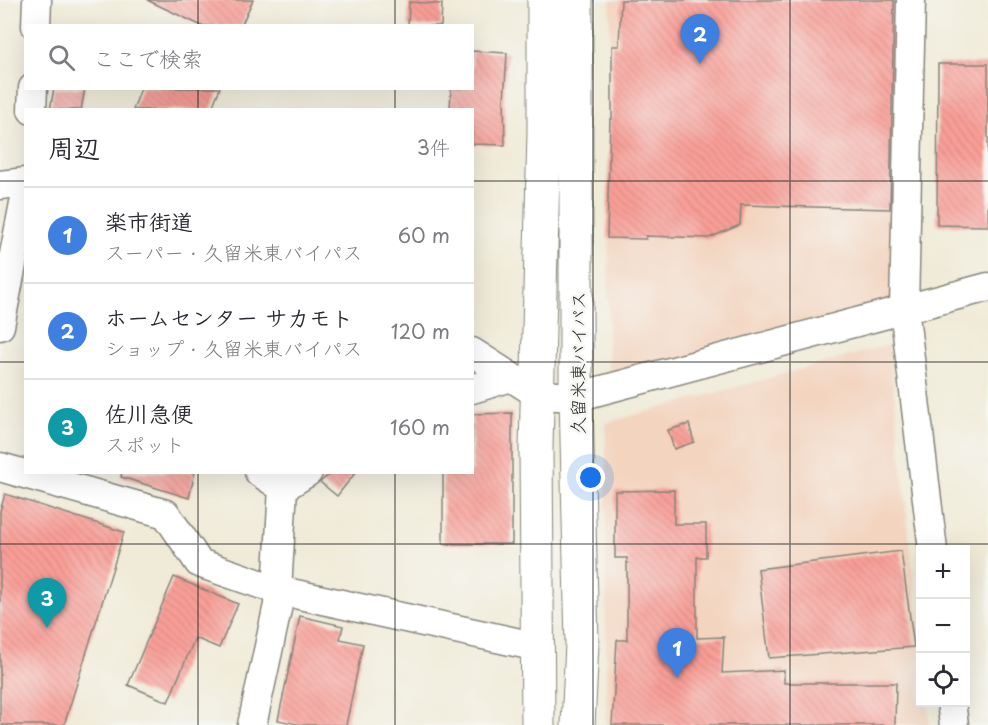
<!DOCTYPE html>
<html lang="ja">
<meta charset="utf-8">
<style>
body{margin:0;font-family:"Playpen Sans","Klee One",sans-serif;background:#f2f2f3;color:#2b2b33}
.controls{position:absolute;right:18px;bottom:18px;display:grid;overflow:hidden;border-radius:0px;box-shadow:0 6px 24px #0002}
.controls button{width:54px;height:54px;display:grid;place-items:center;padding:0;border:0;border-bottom:2px solid #e1e1e2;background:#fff;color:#2b2b33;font:30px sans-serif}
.you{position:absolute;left:591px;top:478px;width:21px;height:21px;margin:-15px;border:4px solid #fff;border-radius:50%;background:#1a73e8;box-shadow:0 0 0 9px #1a73e833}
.badge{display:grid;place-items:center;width:39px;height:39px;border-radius:50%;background:#0b8043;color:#fff;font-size:20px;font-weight:700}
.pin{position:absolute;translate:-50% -50px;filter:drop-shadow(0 2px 3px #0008)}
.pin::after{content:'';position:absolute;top:32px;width:21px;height:18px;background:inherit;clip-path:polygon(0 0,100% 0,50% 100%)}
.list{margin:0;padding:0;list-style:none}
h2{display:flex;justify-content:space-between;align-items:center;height:78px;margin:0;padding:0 24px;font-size:26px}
h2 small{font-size:20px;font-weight:400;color:#7c7c81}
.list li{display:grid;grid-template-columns:39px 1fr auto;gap:18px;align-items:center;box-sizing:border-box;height:96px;padding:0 24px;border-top:2px solid #e1e1e2}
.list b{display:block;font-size:22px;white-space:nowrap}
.list p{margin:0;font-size:20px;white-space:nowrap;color:#7c7c81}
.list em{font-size:20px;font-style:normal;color:#7c7c81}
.icon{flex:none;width:33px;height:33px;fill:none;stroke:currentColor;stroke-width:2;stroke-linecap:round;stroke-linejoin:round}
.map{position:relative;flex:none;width:988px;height:725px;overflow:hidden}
.search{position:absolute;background:#fff;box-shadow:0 6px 24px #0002;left:24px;top:24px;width:450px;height:66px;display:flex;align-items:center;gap:15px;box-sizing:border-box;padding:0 21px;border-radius:0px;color:#7c7c81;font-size:22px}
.panel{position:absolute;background:#fff;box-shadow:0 6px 24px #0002;left:24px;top:108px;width:450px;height:366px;border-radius:0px}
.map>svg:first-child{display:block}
.built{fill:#f3d4bf}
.building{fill:url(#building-back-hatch)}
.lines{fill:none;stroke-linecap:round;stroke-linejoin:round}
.minor-casing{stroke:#86847a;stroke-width:31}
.highway-casing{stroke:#86847a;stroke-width:35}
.minor{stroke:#fff;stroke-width:28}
.highway{stroke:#fff;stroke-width:33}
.grid{fill:none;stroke:#1c1c1c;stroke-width:1.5;stroke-opacity:0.55}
.labels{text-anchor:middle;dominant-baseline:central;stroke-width:5;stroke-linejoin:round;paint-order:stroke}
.street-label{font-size:18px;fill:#1c1c1c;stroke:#f6f6f2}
</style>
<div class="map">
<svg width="988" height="725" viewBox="0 0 988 725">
<defs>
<pattern id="building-back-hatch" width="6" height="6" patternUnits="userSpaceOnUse" patternTransform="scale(1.5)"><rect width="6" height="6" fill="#f99f98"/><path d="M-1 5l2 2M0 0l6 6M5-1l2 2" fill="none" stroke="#d58882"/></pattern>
</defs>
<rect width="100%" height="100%" fill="#f6f6f2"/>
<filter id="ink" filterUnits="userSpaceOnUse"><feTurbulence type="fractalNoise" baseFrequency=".0167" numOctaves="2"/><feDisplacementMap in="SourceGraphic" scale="12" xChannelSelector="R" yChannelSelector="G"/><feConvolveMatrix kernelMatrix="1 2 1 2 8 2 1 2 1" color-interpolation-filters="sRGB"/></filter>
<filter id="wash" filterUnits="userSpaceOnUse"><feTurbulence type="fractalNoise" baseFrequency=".008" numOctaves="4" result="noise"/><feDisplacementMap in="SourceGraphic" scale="24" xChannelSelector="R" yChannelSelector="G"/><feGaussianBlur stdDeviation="1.35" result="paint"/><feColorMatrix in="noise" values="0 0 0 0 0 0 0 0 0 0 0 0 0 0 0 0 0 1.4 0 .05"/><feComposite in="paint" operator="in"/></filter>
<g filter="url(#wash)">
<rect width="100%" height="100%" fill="#f0ebd8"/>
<!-- built -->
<path class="built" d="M610,0H904L896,304L608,381Z
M889,345L920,638V702L928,703L930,725H606V423Z"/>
<g id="blocks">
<!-- building -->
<path class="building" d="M147,0H253L241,26H202Z
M621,0H894L890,209L741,205L740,225L709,238L646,236V239L607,238L610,119H612V46H619Z
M409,2L442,4L441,26H408Z
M472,51L507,53L504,100L505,145L472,144V110H450L451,88H472Z
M938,64H988V226L937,225Z
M54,88H85L81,110H50Z
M141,88H220L211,110H133Z
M512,413V544H443V472H472V414Z
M689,424L694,442L674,449L668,430Z
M122,472H195L189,498L121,477Z
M333,472H356L337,496L320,482Z
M674,490V524H706V557H697V638L724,637L722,673L784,670V683H896L895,725H612L617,640H627V558H615V491Z
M5,494L124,532L64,725H0V511Z
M901,551L914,647L769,658L758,569Z
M174,577L238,604L219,648L195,638L168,702L128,685Z
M300,616L343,626L340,639L363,644L346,725H302L278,720Z"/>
</g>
</g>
<g filter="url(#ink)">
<use href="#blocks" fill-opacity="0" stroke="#86847a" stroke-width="1.5"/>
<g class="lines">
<defs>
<path id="minor" d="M911,0L904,308L933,550
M36,26L37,0
M32,110L33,88
M0,185L26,182
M0,326L26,193
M472,352L539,395L576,397L988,287
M472,389L511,377
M0,467L166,514L199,563L277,590L538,647
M259,472L283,488
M277,590L283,488L308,472
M951,702L954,725
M252,725L281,591"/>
<path id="highway" d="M576,0V397L582,644L578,725
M538,725L536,448L544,133V0"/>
</defs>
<!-- minor casing -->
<use href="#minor" class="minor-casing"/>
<!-- highway casing -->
<use href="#highway" class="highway-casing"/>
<!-- minor -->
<use href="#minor" class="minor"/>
<!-- highway -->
<use href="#highway" class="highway"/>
</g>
</g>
<!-- grid -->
<path class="grid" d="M198,0V26M395,0V26M593,0V725M790,0V725M198,88V110M395,88V110M0,181H26M472,181H988M0,362H26M472,362H988M198,472V725M395,472V725M0,544H988"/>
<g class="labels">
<!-- street labels -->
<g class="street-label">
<text transform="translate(577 363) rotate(-90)">久留米東バイパス</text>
</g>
</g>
</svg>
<div class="controls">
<button>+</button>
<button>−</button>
<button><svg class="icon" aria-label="locate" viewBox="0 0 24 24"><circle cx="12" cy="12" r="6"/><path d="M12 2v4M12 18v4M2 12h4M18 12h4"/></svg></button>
</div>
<div class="you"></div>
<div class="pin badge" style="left:677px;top:678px;background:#3f7fe0">1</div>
<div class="pin badge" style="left:700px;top:64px;background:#3f7fe0">2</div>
<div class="pin badge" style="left:47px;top:628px;background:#0f9aa8">3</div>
<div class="search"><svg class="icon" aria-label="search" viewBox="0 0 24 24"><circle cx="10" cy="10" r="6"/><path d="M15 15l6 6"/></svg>ここで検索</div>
<section class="panel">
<h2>周辺<small>3件</small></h2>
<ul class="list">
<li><span class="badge" style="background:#3f7fe0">1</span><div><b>楽市街道</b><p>スーパー · 久留米東バイパス</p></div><em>60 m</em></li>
<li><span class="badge" style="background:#3f7fe0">2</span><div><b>ホームセンター サカモト</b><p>ショップ · 久留米東バイパス</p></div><em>120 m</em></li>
<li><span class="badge" style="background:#0f9aa8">3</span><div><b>佐川急便</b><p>スポット</p></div><em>160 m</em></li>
</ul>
</section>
</div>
